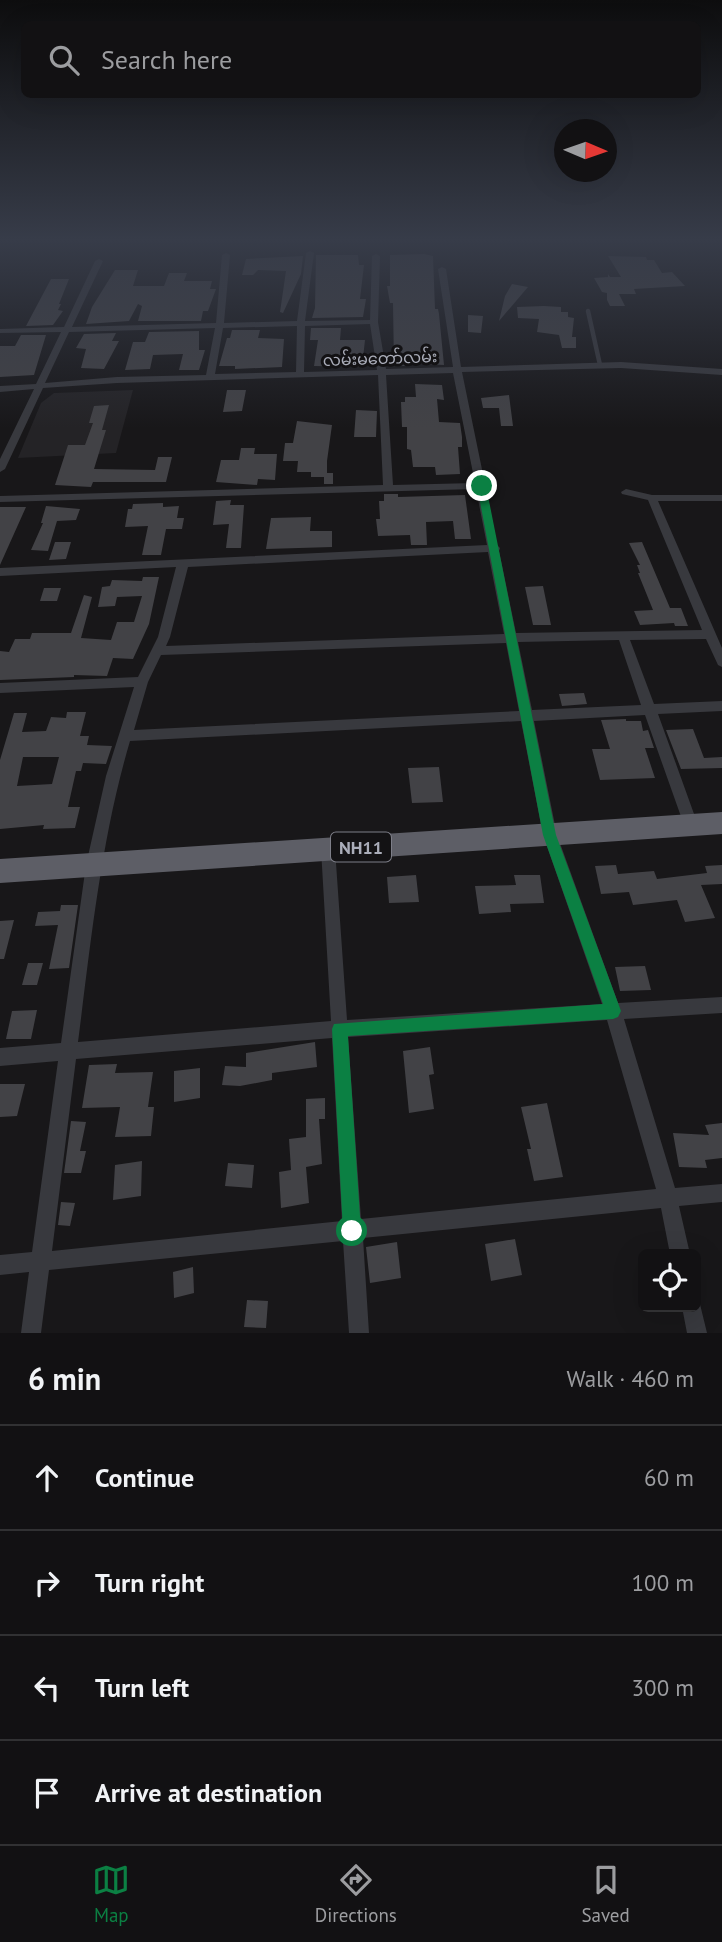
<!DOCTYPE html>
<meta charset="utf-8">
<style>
body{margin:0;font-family:"PT Sans","Noto Sans Myanmar",sans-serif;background:#1b1a1c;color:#f1f3f6}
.controls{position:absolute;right:21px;bottom:21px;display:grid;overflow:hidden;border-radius:10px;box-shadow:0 7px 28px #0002}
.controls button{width:63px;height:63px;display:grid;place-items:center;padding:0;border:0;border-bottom:2px solid #313133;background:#121113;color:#f1f3f6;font:35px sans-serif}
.compass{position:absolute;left:554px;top:119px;width:63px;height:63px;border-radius:50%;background:#121113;box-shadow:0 7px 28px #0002;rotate:92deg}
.stop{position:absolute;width:21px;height:21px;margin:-16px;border:5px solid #0b8043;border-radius:50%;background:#fff}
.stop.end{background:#0b8043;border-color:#fff;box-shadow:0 2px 7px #0008}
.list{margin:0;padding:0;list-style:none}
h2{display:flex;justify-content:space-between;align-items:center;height:91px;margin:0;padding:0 28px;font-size:30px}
h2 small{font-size:23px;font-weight:400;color:#9c9da0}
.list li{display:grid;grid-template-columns:46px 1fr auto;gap:21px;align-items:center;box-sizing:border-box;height:105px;padding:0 28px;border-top:2px solid #313133}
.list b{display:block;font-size:26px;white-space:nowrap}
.list em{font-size:23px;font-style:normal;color:#9c9da0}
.icon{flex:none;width:38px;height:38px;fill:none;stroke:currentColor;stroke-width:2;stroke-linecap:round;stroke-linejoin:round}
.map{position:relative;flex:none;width:722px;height:1333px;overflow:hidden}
.search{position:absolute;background:#121113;box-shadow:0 7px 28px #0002;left:21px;right:21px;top:21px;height:77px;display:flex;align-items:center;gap:18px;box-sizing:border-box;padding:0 24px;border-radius:10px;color:#9c9da0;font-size:26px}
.sheet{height:511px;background:#121113}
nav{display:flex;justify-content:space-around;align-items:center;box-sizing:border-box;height:98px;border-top:2px solid #313133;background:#121113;font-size:19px;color:#9c9da0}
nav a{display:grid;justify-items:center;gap:4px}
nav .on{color:#0b8043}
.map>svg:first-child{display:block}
.built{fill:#242326}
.building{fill:#424246;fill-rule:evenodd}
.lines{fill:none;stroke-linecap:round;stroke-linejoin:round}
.service{stroke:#38393e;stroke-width:4.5}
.minor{fill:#38393e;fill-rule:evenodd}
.trunk{fill:#5d5e66;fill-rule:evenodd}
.route{fill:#0b8043}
.labels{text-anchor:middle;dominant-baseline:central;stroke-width:6;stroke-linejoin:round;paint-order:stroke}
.far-street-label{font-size:16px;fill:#aaadb9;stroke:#131214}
.shield{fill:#131214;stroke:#7d7e88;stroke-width:2}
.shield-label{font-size:18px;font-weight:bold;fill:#aaadb9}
</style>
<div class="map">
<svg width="722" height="1333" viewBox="0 0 722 1333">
<rect width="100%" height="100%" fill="#181719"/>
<!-- built -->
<path class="built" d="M133,390L116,453L18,458L41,403L54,393Z"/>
<!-- building -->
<path class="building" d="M424,254L433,256L435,309H438L439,314L444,365L405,363V366H394L393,303H390L387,286H390V255Z
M316,255H358L359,265H364L360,299H366L363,317L312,318L315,308Z
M303,256L301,274L283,313L280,312L286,271L258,270L253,275H242L246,259Z
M608,256L646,257L647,260H654L662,273L672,272L685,286L634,289L636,294H619L625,306H610L607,300V293L602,292L594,278L608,277V274L610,277H621Z
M115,270H138L133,286H164L169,273H187L184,281H212L210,289H216L208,311H203L201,321H138L142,306L138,304L129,321L86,324L92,307Z
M51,279H69L59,304H61L58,310L63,311L53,325L26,326Z
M512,284L528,287L499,321L505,296Z
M544,306L561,307V312H568V317L574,318L572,337H576V348H562L559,335L537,332L539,319L518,318L517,307Z
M468,315L483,316L481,333L468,332Z
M311,328H341L340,340H365L362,367L314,366L318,340H310Z
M232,330H260L258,338L284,339L282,367L235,369V366H219L227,338H230Z
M199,331V350H205L199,370H179L183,354L153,355L150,369L125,370L133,342H145L149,332Z
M116,333L112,341H119L104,369L81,368L86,349L76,348L84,334Z
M21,335H46L34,375L0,377V346H15Z
M415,384L442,385L444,400L437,399L439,422L460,423L462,437V447H458L460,474L436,475L435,467H413L411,450L407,449V427H402L401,402H405V397H416Z
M227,390H246L242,411L223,412Z
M509,395L513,426H501L499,408H483L481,398Z
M109,405L102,430H106L94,469L155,470L158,457H172L166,482H93L91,487L55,485L68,445H85L93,423H89L94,406Z
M356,410L377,411L376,437H354Z
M297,421L332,425L327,461V473H333V484H324V477H311V472H297L298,461H283L285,443H293Z
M241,448H255L254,454H277L275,480L258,479L257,485L216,482L221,460H239Z
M384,494H398V497L465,495L471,539H455L453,521L426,522L427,545H411L410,535L378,536L376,519H380L379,501H384Z
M231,500L230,505H244L241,548H226L229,524L213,525L216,501Z
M163,503V507L179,506L177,518H184L182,529H166L161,555H142L148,526L125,527L128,509H132L133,504Z
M46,506L80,509L76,520L57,521L48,551L31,550L43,523H41Z
M0,507H26L0,565Z
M311,517L310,531H332V547L266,549L271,518Z
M55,542H71L66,559L49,560Z
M642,542L670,608H681L688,626H675L674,623L640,625L634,611L653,610L638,573H640L637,565H640L629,543Z
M143,577H159L149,624L133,659L113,658L107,676L74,675V677L0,680V651L9,652L15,639H30L32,633H71L84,595L92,597L81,638L111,640L117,622H134L142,596L117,597L115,606L98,607L102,587L110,586L112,580L142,581Z
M543,586L551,625H533L525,587Z
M44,588H61L57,601H40Z
M584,693L587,704L562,706L559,694Z
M67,712H86L80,736H89L87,745L112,746L106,764L83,763L81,771H76L68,807H80L75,828L43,829L44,825L0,829V760L14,713H27L22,732L46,731L51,717L66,718ZM23,757H59L52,784L17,786Z
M626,719V721H641L643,731L648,730L654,748H645L655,778L600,780L592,749H610L601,720Z
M693,729L704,758L722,757V768L681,769L666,730Z
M439,767L443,802L412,803L408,768Z
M616,865L618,874L654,871L657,879L707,873L705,866L722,865V884L701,885L715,918L685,922L677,900L633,905L629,892L601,894L595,866Z
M416,875L419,902L389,903L387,877Z
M514,875H540L544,903L510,904L511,912L479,914L475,886L516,885Z
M61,905H78L69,968L49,969L58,925L35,926L38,912L60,911Z
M14,920L4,959H0V921Z
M28,963H43L37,985H22Z
M645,966L651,990L620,991L615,967Z
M37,1010L31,1039H6L12,1011Z
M315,1042L317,1067L272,1073V1080L240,1086L222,1085L225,1066L246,1067V1053Z
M430,1047L434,1074L429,1075L434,1109L409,1113L403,1051Z
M117,1064L115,1073L153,1072L148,1107H154L151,1136L115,1137L120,1107L82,1108L89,1065Z
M200,1068V1098L174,1102V1071Z
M0,1084H25L17,1116L0,1117Z
M325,1098V1119H319L322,1164L306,1167L309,1203L281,1208L279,1172L291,1170L289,1139L306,1137V1099Z
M547,1103L563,1177L534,1181L527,1149H531L521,1107Z
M71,1121L86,1122L80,1151H86L81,1173H64Z
M722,1123V1158L705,1160L707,1168L679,1167L673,1133L709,1135L705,1125Z
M142,1161L141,1196L113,1200L115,1165Z
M228,1163L254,1165L252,1188L225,1186Z
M61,1202L75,1203L70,1226L58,1225Z
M515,1239L522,1275L491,1281L485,1244Z
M397,1242L401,1278L370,1283L366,1247Z
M193,1267L194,1293L174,1298L173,1272Z
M247,1300L268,1301L266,1328L244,1327Z"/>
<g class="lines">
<!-- service -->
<path class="service" d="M588,311L600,365"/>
<!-- minor -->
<path class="minor" d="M310,251L314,253L305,321L370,320L372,256L376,254L380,256L378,322L386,369L453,367L438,269L442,267L446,269L461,367L621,362L722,369V375L621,368L462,372L485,484L487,486L486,488L497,545L500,548L499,551L516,633L702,630L648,500L622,494L621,492L626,489L652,495H722V501H658L722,648V667L718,665L706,639L630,640L654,704L722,701V711L658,714L698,825L696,830L691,831L686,830L684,825L645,715L534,721L557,835L618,1003L722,997V1013L624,1019L675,1188L722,1184V1202L679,1206L690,1254H670L661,1208L363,1238L369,1333H349L343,1241L49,1270L41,1333H21L29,1272L0,1275V1255L32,1252L58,1061L0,1066V1048L61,1043L86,865L106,776L134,687L0,693V683L138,677L158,637L176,567L0,576V568L487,545L476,489L0,502V496L383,485L378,375L117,383L43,388L5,469L0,472V459L34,389L0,392V386L36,384L61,332L0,333V329L64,327L95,261L99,259L103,261L72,327L216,323L222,255L226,253L230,255L224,323L297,321L306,253ZM370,324L377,370L304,372L305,326ZM297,326L296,372L215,374L223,328ZM215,328L206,375L117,377L45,383L69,332ZM453,373L475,483L393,485L386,375ZM488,552L504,634L166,646L170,637L188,567ZM619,640L641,705L532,710L518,642ZM506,643L519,711L134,730L148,682L161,655ZM521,721L543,835L602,1004L347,1020L335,849L333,844L328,842L323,844L321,849L331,1021L78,1042C91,941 101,839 130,741ZM607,1020L656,1189L361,1219L348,1037ZM332,1038L342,1221L52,1251L76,1059Z
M696,1298L699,1300L707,1333H687L682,1307H696Z"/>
<!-- trunk -->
<path class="trunk" d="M722,812V834L0,883V859Z"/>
</g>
<!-- sky -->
<linearGradient id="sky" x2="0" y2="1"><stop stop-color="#0d0d0e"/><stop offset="0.56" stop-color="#373c49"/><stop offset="1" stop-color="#373c49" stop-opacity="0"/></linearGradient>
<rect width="722" height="428" fill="url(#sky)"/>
<!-- route -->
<path class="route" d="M482,483L486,486L556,835L621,1011L618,1017L613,1019L348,1036L361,1231L358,1237L352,1240L346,1237L343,1231L332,1029L334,1024L603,1004L543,835L477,486Z"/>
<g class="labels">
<!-- far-street labels -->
<g class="far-street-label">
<text transform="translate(380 358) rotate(-2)">လမ်းမတော်လမ်း</text>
</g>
<!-- shield labels -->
<rect class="shield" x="331" y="832.5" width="60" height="29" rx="5"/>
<g class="shield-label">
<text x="361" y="847">NH11</text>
</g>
</g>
</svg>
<div class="controls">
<button><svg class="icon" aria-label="locate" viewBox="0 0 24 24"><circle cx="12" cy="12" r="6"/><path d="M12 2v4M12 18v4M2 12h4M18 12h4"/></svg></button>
</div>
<svg class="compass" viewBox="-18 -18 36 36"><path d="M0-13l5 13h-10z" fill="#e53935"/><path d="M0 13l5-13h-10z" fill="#9c9da0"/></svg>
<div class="stop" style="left:352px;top:1231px"></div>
<div class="stop end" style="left:482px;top:486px"></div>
<div class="search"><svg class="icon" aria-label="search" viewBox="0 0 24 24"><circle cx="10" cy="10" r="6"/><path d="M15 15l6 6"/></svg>Search here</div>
</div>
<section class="sheet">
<h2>6 min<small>Walk · 460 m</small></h2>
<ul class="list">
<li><svg class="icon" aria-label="ahead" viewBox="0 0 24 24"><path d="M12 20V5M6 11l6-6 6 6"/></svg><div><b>Continue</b></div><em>60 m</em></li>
<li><svg class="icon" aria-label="right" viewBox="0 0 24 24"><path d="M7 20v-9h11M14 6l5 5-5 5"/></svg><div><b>Turn right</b></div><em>100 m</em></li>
<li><svg class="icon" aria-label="left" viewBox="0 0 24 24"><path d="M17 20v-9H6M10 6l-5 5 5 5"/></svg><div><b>Turn left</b></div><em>300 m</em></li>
<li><svg class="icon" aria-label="arrive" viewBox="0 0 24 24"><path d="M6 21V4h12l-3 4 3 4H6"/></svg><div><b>Arrive at destination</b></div></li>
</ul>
</section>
<nav>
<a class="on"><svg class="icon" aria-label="map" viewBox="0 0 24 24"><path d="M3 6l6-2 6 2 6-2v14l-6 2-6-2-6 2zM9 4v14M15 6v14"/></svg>Map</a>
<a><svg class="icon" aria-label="directions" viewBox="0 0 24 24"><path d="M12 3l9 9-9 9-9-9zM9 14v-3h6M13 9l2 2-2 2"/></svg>Directions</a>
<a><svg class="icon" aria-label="saved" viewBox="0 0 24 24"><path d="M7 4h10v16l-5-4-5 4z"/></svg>Saved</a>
</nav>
